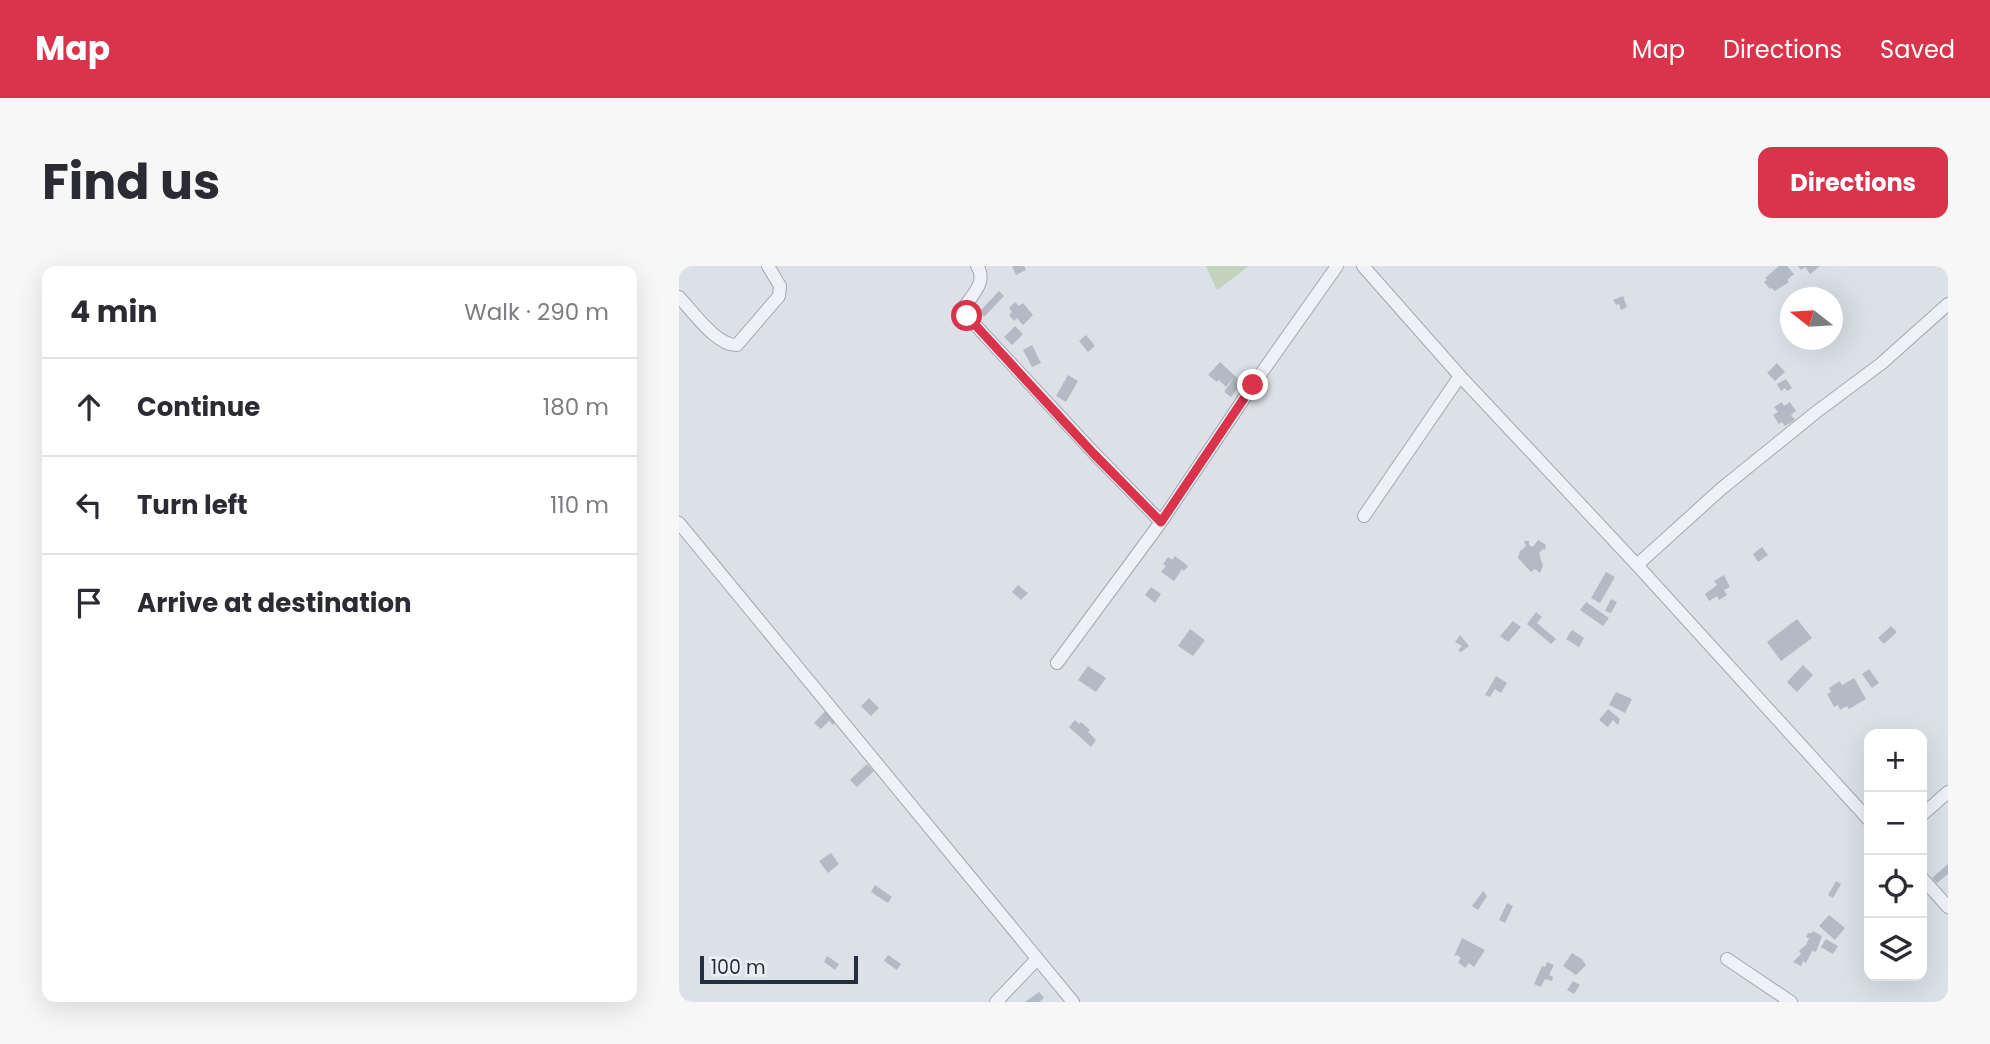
<!DOCTYPE html>
<meta charset="utf-8">
<style>
body{margin:0;font-family:Poppins,sans-serif;background:#f7f7f7;color:#2b2b33}
.controls{position:absolute;right:21px;bottom:21px;display:grid;overflow:hidden;border-radius:14px;box-shadow:0 7px 28px #0002}
.controls button{width:63px;height:63px;display:grid;place-items:center;padding:0;border:0;border-bottom:2px solid #e1e1e2;background:#fff;color:#2b2b33;font:35px sans-serif}
.compass{position:absolute;left:1101px;top:21px;width:63px;height:63px;border-radius:50%;background:#fff;box-shadow:0 7px 28px #0002;rotate:287deg}
.scale{position:absolute;left:21px;bottom:18px;width:158px;box-sizing:border-box;padding-left:7px;border:4px solid #252e3f;border-top:0;font-size:19px;line-height:24px;white-space:nowrap;color:#252e3f;-webkit-text-stroke:5px #ecf0f5;paint-order:stroke}
.stop{position:absolute;width:21px;height:21px;margin:-16px;border:5px solid #da344d;border-radius:50%;background:#fff}
.stop.end{background:#da344d;border-color:#fff;box-shadow:0 2px 7px #0008}
.list{margin:0;padding:0;list-style:none}
h2{display:flex;justify-content:space-between;align-items:center;height:91px;margin:0;padding:0 28px;font-size:30px}
h2 small{font-size:23px;font-weight:400;color:#7c7c81}
.list li{display:grid;grid-template-columns:46px 1fr auto;gap:21px;align-items:center;box-sizing:border-box;height:98px;padding:0 28px;border-top:2px solid #e1e1e2}
.list b{display:block;font-size:26px;white-space:nowrap}
.list em{font-size:23px;font-style:normal;color:#7c7c81}
.icon{flex:none;width:38px;height:38px;fill:none;stroke:currentColor;stroke-width:2;stroke-linecap:round;stroke-linejoin:round}
.map{position:relative;flex:none;width:1269px;height:736px;overflow:hidden;border-radius:14px}
header{display:flex;align-items:center;gap:42px;box-sizing:border-box;height:98px;padding:0 35px;background:#da344d;color:#fff}
header strong{font-size:33px}
nav{display:flex;gap:38px;margin-inline-start:auto;font-size:24px}
.intro{display:flex;align-items:center;justify-content:space-between;box-sizing:border-box;height:168px;padding:0 42px}
h1{margin:0;font-size:49px}
.button{padding:18px 32px;border-radius:14px;background:#da344d;color:#fff;font-size:24px;font-weight:700}
main{display:flex;gap:42px;padding:0 42px}
aside{flex:1;background:#fff;border-radius:14px;box-shadow:0 7px 28px #0002}
.map>svg:first-child{display:block}
.green{fill:#c2d2bc}
.building{fill:#b3bac5}
.lines{fill:none;stroke-linecap:round;stroke-linejoin:round}
.minor-casing{stroke:#a1a8b2;stroke-width:14}
.minor{stroke:#eff1f6;stroke-width:12}
.route{stroke:#da344d;stroke-width:9}
</style>
<header>
<strong>Map</strong>
<nav><a>Map</a><a>Directions</a><a>Saved</a></nav>
</header>
<div class="intro"><h1>Find us</h1><a class="button">Directions</a></div>
<main>
<aside>
<h2>4 min<small>Walk · 290 m</small></h2>
<ul class="list">
<li><svg class="icon" aria-label="ahead" viewBox="0 0 24 24"><path d="M12 20V5M6 11l6-6 6 6"/></svg><div><b>Continue</b></div><em>180 m</em></li>
<li><svg class="icon" aria-label="left" viewBox="0 0 24 24"><path d="M17 20v-9H6M10 6l-5 5 5 5"/></svg><div><b>Turn left</b></div><em>110 m</em></li>
<li><svg class="icon" aria-label="arrive" viewBox="0 0 24 24"><path d="M6 21V4h12l-3 4 3 4H6"/></svg><div><b>Arrive at destination</b></div></li>
</ul>
</aside>
<div class="map">
<svg width="1269" height="736" viewBox="0 0 1269 736">
<rect width="100%" height="100%" fill="#dce1e8"/>
<!-- green -->
<path class="green" d="M527,0H570L538,24Z"/>
<!-- building -->
<path class="building" d="M333,0H345L347,4L337,9Z
M1100,0H1108L1115,8L1108,14L1110,16L1096,25L1093,22L1091,23L1085,16L1088,14L1086,12Z
M1119,0H1141L1131,8L1126,1L1122,4Z
M320,25L325,30L305,51L300,46Z
M944,30L948,41L942,44L940,38L937,39L934,34Z
M336,36L340,40L344,37L354,49L344,59L338,52L335,55L330,49L333,46L330,42Z
M336,60L344,68L333,79L325,71Z
M407,69L416,80L409,86L400,75Z
M353,79L362,97L353,101L344,84Z
M541,96L556,110L547,121L540,114L538,116L529,109Z
M1098,97L1106,106L1096,115L1088,107Z
M389,109L399,115L387,136L377,130Z
M556,110L563,116L552,131L545,126Z
M1107,113L1113,122L1108,125L1106,122L1102,125L1098,118Z
M1103,136L1105,140L1111,136L1117,145L1112,149L1116,154L1106,160L1103,156L1100,158L1094,149L1099,146L1095,141Z
M859,274L867,279L866,284L864,283L860,287L864,300L861,307L856,303L852,306L839,292L841,285L847,280L845,275H850V279L854,281Z
M1083,281L1089,289L1079,296L1074,288Z
M496,290L509,300L505,305L503,303L495,315L482,306L487,300L484,298L489,291L493,294Z
M927,306L936,311L921,337L912,332Z
M1045,309L1051,321L1045,324L1048,329L1040,334L1038,330L1030,335L1026,328L1038,319L1035,315Z
M339,319L349,327L342,334L333,326Z
M472,321L482,328L476,337L466,329Z
M932,333L938,336L932,347L926,345Z
M907,336L930,352L924,360L901,344Z
M857,346L863,351L858,357L877,373L872,378L848,358Z
M1118,353L1133,372L1102,395L1088,376Z
M834,355L842,361L829,376L821,370Z
M1212,360L1218,366L1205,378L1199,372Z
M511,363L526,374L514,390L499,380Z
M893,364L905,372L900,381L887,373Z
M781,369L790,380L782,386L779,384L783,380L776,376Z
M1124,399L1134,409L1118,426L1108,416Z
M409,400L427,412L417,426L399,414Z
M1190,403L1200,417L1193,422L1183,408Z
M817,410L828,417L822,427L816,423L811,431L806,429Z
M1175,412L1187,433L1170,443L1168,440L1161,444L1159,439L1155,441L1148,428L1152,426L1150,422L1161,415L1163,419Z
M937,426L953,433L946,447L930,439Z
M190,432L200,442L192,450L182,440Z
M148,443L159,453L154,459L150,455L142,463L135,457Z
M929,443L941,453L939,459L934,454L929,461L920,454Z
M396,454L400,458L402,456L411,464L409,466L417,474L412,481L390,461Z
M188,498L195,505L178,521L171,514Z
M152,587L160,598L149,607L140,595Z
M1269,598V608L1258,617L1253,612Z
M1157,615L1162,618L1154,632L1149,629Z
M196,619L213,631L209,637L192,626Z
M804,625L808,630L799,644L793,640Z
M828,637L834,640L826,657L820,654Z
M1150,649L1166,662L1156,674L1140,660Z
M1134,665L1143,670L1137,686L1133,685L1127,697L1124,695L1122,700L1114,696L1122,688L1120,685L1127,679L1130,672L1127,671L1129,667H1133Z
M783,672L806,684L795,701L790,697L786,702L779,696L782,692L778,689L775,690Z
M1147,673L1159,680L1154,688L1142,681Z
M893,687L903,693L907,699L897,709L884,700Z
M209,689L222,698L218,704L205,695Z
M148,690L160,698L156,704L145,696Z
M868,696L875,699L870,709L874,711L873,715L866,713L862,721L855,718L863,700L866,701Z
M894,715L901,719L895,728L888,724Z
M360,726L365,732L360,736H346Z"/>
<g class="lines">
<defs>
<path id="minor" d="M298,0C309,15 293,29 284,43L288,50L414,186L482,256
M684,0L781,110L958,299L1190,554
M0,31C14,46 38,80 58,79L100,30L101,20L89,0
M685,250L781,110
M0,257L394,736
M958,299L1042,223L1136,147L1203,97L1269,38
M378,397L482,256L574,119L658,0
M1243,549L1269,526
M1243,612L1269,641
M1048,693L1112,736
M317,736L357,694"/>
</defs>
<!-- minor casing -->
<use href="#minor" class="minor-casing"/>
<!-- minor -->
<use href="#minor" class="minor"/>
</g>
<g class="lines">
<!-- route -->
<path class="route" d="M288,50L414,187L482,256L574,119"/>
</g>
</svg>
<div class="controls">
<button>+</button>
<button>−</button>
<button><svg class="icon" aria-label="locate" viewBox="0 0 24 24"><circle cx="12" cy="12" r="6"/><path d="M12 2v4M12 18v4M2 12h4M18 12h4"/></svg></button>
<button><svg class="icon" aria-label="layers" viewBox="0 0 24 24"><path d="M12 4l9 5-9 5-9-5zM3 14l9 5 9-5"/></svg></button>
</div>
<svg class="compass" viewBox="-18 -18 36 36"><path d="M0-13l5 13h-10z" fill="#e53935"/><path d="M0 13l5-13h-10z" fill="#7c7c81"/></svg>
<div class="scale">100 m</div>
<div class="stop" style="left:288px;top:50px"></div>
<div class="stop end" style="left:574px;top:119px"></div>
</div>
</main>
